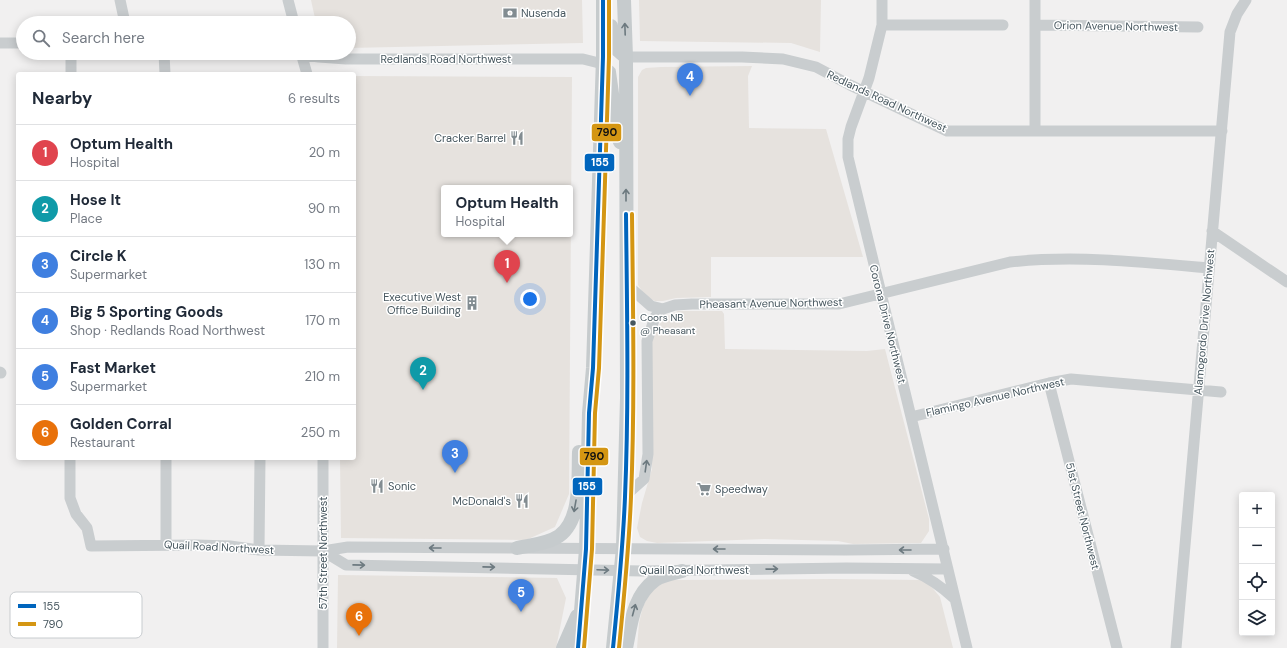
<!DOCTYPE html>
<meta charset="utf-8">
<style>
body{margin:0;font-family:"DM Sans",sans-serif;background:#f2f2f3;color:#1f2937}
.controls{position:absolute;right:12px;bottom:12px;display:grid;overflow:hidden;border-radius:4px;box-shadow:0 2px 10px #0003}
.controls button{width:36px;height:36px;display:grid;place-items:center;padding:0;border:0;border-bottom:1px solid #e0e1e3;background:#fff;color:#1f2937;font:20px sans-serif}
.you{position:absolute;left:530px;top:299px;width:14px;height:14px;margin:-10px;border:3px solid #fff;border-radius:50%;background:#1a73e8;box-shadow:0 0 0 6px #1a73e833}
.badge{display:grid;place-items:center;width:26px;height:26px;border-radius:50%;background:#0f766e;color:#fff;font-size:13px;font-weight:700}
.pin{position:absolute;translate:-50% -33px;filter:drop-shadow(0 1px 2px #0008)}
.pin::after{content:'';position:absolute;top:21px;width:14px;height:12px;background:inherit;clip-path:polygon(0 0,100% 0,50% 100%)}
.popup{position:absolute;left:441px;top:185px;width:132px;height:52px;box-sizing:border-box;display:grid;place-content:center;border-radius:4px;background:#fff;filter:drop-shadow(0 1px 3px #0005);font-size:13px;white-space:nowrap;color:#747a83}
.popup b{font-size:15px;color:#1f2937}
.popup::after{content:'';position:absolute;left:50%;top:100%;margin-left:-8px;border:8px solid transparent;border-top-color:#fff}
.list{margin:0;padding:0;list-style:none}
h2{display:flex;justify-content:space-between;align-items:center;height:52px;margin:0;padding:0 16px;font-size:17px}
h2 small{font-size:13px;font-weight:400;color:#747a83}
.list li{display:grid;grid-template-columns:26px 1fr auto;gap:12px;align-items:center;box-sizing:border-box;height:56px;padding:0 16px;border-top:1px solid #e0e1e3}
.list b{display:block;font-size:15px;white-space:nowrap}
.list p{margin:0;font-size:13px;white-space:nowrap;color:#747a83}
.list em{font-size:13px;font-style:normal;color:#747a83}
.icon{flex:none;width:22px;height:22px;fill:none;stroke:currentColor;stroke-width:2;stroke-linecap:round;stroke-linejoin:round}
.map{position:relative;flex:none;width:1287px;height:648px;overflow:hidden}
.search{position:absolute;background:#fff;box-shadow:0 2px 10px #0003;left:16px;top:16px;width:340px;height:44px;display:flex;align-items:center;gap:10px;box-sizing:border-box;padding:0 14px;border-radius:22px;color:#747a83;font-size:15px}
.panel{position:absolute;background:#fff;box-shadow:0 2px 10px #0003;left:16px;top:72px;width:340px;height:388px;border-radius:4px}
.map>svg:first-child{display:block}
.commercial{fill:#e6e2de;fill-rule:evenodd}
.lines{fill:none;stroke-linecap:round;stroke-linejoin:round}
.minor{stroke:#c9cdcf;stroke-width:11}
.major{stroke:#c6cbcd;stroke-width:14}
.bus-1-casing{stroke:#fff;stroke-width:7}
.bus-2-casing{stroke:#fff;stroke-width:7}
.bus-1{stroke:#0065bd;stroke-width:4}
.bus-2{stroke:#d49613;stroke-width:4}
.oneway{stroke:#6c797f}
.oneway2{stroke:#6d7a80}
.bus-dot{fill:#46565e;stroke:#fff;stroke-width:1.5}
.labels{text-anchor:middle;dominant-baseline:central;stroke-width:3;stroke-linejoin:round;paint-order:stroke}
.bus-label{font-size:10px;fill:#46565e;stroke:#fff;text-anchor:start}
.poi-label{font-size:11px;fill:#46565e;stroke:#fff;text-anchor:start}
.street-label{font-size:11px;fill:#46565e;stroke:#fff}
.key{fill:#fff;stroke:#c8cccf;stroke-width:1}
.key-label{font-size:11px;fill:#46565e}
.line-badge{stroke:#fff;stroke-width:1.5}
.badge-label{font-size:11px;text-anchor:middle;font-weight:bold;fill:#fff}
.pale-badge-label{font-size:11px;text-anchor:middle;font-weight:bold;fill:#111}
</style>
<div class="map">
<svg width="1287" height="648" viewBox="0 0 1287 648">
<rect width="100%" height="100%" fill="#f1f0f0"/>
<!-- commercial -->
<path class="commercial" d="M311,0H582L583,43L349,48V23H316Z
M639,0H821L820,52L791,43L640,41Z
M752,66L748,76L749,128L826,129L863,257H711V297L676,298L663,301H655L646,297L638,285V77L642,70L646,68L661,67Z
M354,76L572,77L569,494L555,527L526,540L341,538L340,458H354ZM444,188H570V234H444Z
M678,311H722L724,314L725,349L867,351L885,349L929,519V531L921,543L853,544L838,541L765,539L657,543L647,541L640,537L637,528L642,503L652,469L650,345L657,328L664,318Z
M338,575L557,578L566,598L556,648H337Z
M834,579L922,580L930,585L940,597L953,648H637L639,623L643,606L651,592L660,584L671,580Z"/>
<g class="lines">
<!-- minor -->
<path class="minor" d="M120,0L125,23
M288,0L294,23
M882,0V25L869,78L851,127L848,139V157L967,648
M882,25H1003
M1035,25L1198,27
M0,43H23
M164,53L165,74
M288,53L319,57L346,59H583L603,64
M301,53L307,74
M626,57H742L783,59L816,67L850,85L947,131H1222
M71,74V53
M1035,131V0
M1212,231L1287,282
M626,284L651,306L663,309L675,305L692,304H839L1010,262C1076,255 1143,262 1208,268
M0,372L1,373
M1049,383L1117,648
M911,417L1049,383L1071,379L1221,392
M70,458V498L76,514L87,528L91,546L196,545L230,546L259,550L323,551L348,547L846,550L944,549
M166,458V544
M625,496L644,479L648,454L647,341L655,317L663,309
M259,550L260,458
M323,551L346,565L642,571L846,568L948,569
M913,571C930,578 942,587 955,599
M323,648V458
M1176,648L1230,32L1237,14L1246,0"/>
<!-- major -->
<path class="major" d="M611,26C612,45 611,46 626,57
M609,72L618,137L620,142
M517,548C531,545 547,544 559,536C582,520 578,477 579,452
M563,648L577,616
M578,648L586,549L589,413L593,368L603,57V0
M613,648L623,548L627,398L626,57L624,0
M626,648C631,624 633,596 655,580C662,575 674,573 682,571"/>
<defs>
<path id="bus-1" d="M578,648L586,549L589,413L593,368L603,57V0
M613,648C618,598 623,547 625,497C629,402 627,308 626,214"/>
<path id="bus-2" d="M584,648L592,549L595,413L599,368L609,57V0
M619,648C624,598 629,547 631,497C635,402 633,308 632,214"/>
</defs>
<!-- bus-1 casing -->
<use href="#bus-1" class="bus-1-casing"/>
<!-- bus-2 casing -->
<use href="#bus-2" class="bus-2-casing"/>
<!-- bus-1 -->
<use href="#bus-1" class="bus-1"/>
<!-- bus-2 -->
<use href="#bus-2" class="bus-2"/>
</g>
<!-- one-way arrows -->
<defs><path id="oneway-shaft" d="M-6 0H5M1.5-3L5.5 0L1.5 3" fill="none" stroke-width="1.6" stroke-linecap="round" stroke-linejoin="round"/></defs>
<g class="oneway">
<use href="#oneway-shaft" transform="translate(625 29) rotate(-92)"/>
<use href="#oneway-shaft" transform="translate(626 195) rotate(-90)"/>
<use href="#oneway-shaft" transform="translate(575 506) rotate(100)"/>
<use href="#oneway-shaft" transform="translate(634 610) rotate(-75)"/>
</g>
<g class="oneway2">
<use href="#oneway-shaft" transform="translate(646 466) rotate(-82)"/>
<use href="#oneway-shaft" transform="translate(435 548) rotate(-180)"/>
<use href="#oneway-shaft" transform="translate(719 549) rotate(-180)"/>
<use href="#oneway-shaft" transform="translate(905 550) rotate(180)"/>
<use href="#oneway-shaft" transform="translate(359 565) rotate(1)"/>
<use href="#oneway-shaft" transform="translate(489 567) rotate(1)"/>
<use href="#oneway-shaft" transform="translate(772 569) rotate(-1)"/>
<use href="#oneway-shaft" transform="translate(603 570) rotate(2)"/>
</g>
<!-- icons -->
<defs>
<symbol id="bank-bare" viewBox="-9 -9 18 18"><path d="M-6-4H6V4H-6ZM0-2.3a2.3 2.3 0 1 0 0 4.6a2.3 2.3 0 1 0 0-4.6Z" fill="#828c91" stroke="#fff" stroke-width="2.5" paint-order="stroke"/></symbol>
<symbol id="restaurant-bare" viewBox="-9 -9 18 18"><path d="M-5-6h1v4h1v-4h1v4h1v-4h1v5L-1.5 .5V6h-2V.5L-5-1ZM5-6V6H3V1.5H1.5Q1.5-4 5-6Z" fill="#828c91" stroke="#fff" stroke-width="2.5" paint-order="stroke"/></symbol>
<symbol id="building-bare" viewBox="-9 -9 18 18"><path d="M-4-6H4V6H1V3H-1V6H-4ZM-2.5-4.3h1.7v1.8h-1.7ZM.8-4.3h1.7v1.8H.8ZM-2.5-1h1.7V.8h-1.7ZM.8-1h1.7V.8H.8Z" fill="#828c91" stroke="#fff" stroke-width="2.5" paint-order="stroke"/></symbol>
<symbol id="supermarket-bare" viewBox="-9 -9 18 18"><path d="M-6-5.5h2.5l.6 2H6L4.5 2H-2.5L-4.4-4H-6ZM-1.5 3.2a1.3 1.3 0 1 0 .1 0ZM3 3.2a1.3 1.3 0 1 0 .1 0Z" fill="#828c91" stroke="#fff" stroke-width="2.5" paint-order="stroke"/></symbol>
</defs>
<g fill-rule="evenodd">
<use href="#bank-bare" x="500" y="3" width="20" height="20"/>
<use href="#restaurant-bare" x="507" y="128" width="20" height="20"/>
<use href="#building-bare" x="462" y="293" width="20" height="20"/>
<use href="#restaurant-bare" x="367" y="476" width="20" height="20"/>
<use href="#supermarket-bare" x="694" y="479" width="20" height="20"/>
<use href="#restaurant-bare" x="512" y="491" width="20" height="20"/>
</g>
<!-- markers -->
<circle class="bus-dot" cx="633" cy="323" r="3.5"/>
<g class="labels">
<!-- bus labels -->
<g class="bus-label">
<text x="640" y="317">Coors NB<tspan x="640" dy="13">@ Pheasant</tspan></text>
</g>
<!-- poi labels -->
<g class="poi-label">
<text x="521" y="13">Nusenda</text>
<text x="506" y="138" text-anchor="end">Cracker Barrel</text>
<text x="461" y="297" text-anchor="end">Executive West<tspan x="461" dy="13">Office Building</tspan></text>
<text x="388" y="486">Sonic</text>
<text x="715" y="489">Speedway</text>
<text x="511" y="501" text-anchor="end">McDonald's</text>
</g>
<!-- street labels -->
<g class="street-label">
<text transform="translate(1116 26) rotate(1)">Orion Avenue Northwest</text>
<text x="446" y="59">Redlands Road Northwest</text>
<text transform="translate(887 101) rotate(25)">Redlands Road Northwest</text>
<text transform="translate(771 303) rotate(-1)">Pheasant Avenue Northwest</text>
<text transform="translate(1204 322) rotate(-85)">Alamogordo Drive Northwest</text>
<text transform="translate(888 324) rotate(76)">Corona Drive Northwest</text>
<text transform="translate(995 397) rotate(-13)">Flamingo Avenue Northwest</text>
<text transform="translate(1083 516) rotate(76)">51st Street Northwest</text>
<text transform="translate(219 547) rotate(3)">Quail Road Northwest</text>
<text transform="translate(323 553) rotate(-90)">57th Street Northwest</text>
<text x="694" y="570">Quail Road Northwest</text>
</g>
</g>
<!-- legend -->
<rect x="10" y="592" width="132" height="46" rx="6" class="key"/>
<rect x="18" y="604" width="18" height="4" fill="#0065bd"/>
<rect x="18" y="622" width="18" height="4" fill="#d49613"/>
<g class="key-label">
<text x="43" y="610">155</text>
<text x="43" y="628">790</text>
</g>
<g class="line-badge">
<rect x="591" y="123" width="31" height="19" rx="4" fill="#d49613"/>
<rect x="584" y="153" width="31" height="19" rx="4" fill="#0065bd"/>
<rect x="579" y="447" width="30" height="19" rx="4" fill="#d49613"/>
<rect x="572" y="477" width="31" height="19" rx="4" fill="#0065bd"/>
</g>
<g class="badge-label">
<text x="600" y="166">155</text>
<text x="587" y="490">155</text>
</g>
<g class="pale-badge-label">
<text x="607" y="136">790</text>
<text x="594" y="460">790</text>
</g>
</svg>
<div class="controls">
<button>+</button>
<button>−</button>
<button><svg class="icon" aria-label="locate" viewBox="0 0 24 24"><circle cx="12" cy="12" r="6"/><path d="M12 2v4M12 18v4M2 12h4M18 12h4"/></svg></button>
<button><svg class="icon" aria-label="layers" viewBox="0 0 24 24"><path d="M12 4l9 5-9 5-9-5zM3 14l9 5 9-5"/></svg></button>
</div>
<div class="you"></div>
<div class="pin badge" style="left:507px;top:283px;background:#e0444e">1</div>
<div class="popup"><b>Optum Health</b>Hospital</div>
<div class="pin badge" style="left:423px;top:390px;background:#0f9aa8">2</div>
<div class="pin badge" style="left:455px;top:473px;background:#3f7fe0">3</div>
<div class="pin badge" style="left:690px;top:96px;background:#3f7fe0">4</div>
<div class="pin badge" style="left:521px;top:612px;background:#3f7fe0">5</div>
<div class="pin badge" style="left:359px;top:636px;background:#e8710a">6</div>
<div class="search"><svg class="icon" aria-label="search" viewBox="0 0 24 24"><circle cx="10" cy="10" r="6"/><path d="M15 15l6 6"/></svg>Search here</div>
<section class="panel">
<h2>Nearby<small>6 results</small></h2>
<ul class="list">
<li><span class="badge" style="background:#e0444e">1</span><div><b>Optum Health</b><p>Hospital</p></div><em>20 m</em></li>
<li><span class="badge" style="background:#0f9aa8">2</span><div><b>Hose It</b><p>Place</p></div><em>90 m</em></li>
<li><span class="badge" style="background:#3f7fe0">3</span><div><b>Circle K</b><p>Supermarket</p></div><em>130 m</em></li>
<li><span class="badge" style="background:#3f7fe0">4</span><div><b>Big 5 Sporting Goods</b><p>Shop · Redlands Road Northwest</p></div><em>170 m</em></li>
<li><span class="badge" style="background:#3f7fe0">5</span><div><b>Fast Market</b><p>Supermarket</p></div><em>210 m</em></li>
<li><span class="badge" style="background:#e8710a">6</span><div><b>Golden Corral</b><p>Restaurant</p></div><em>250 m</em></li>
</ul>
</section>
</div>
